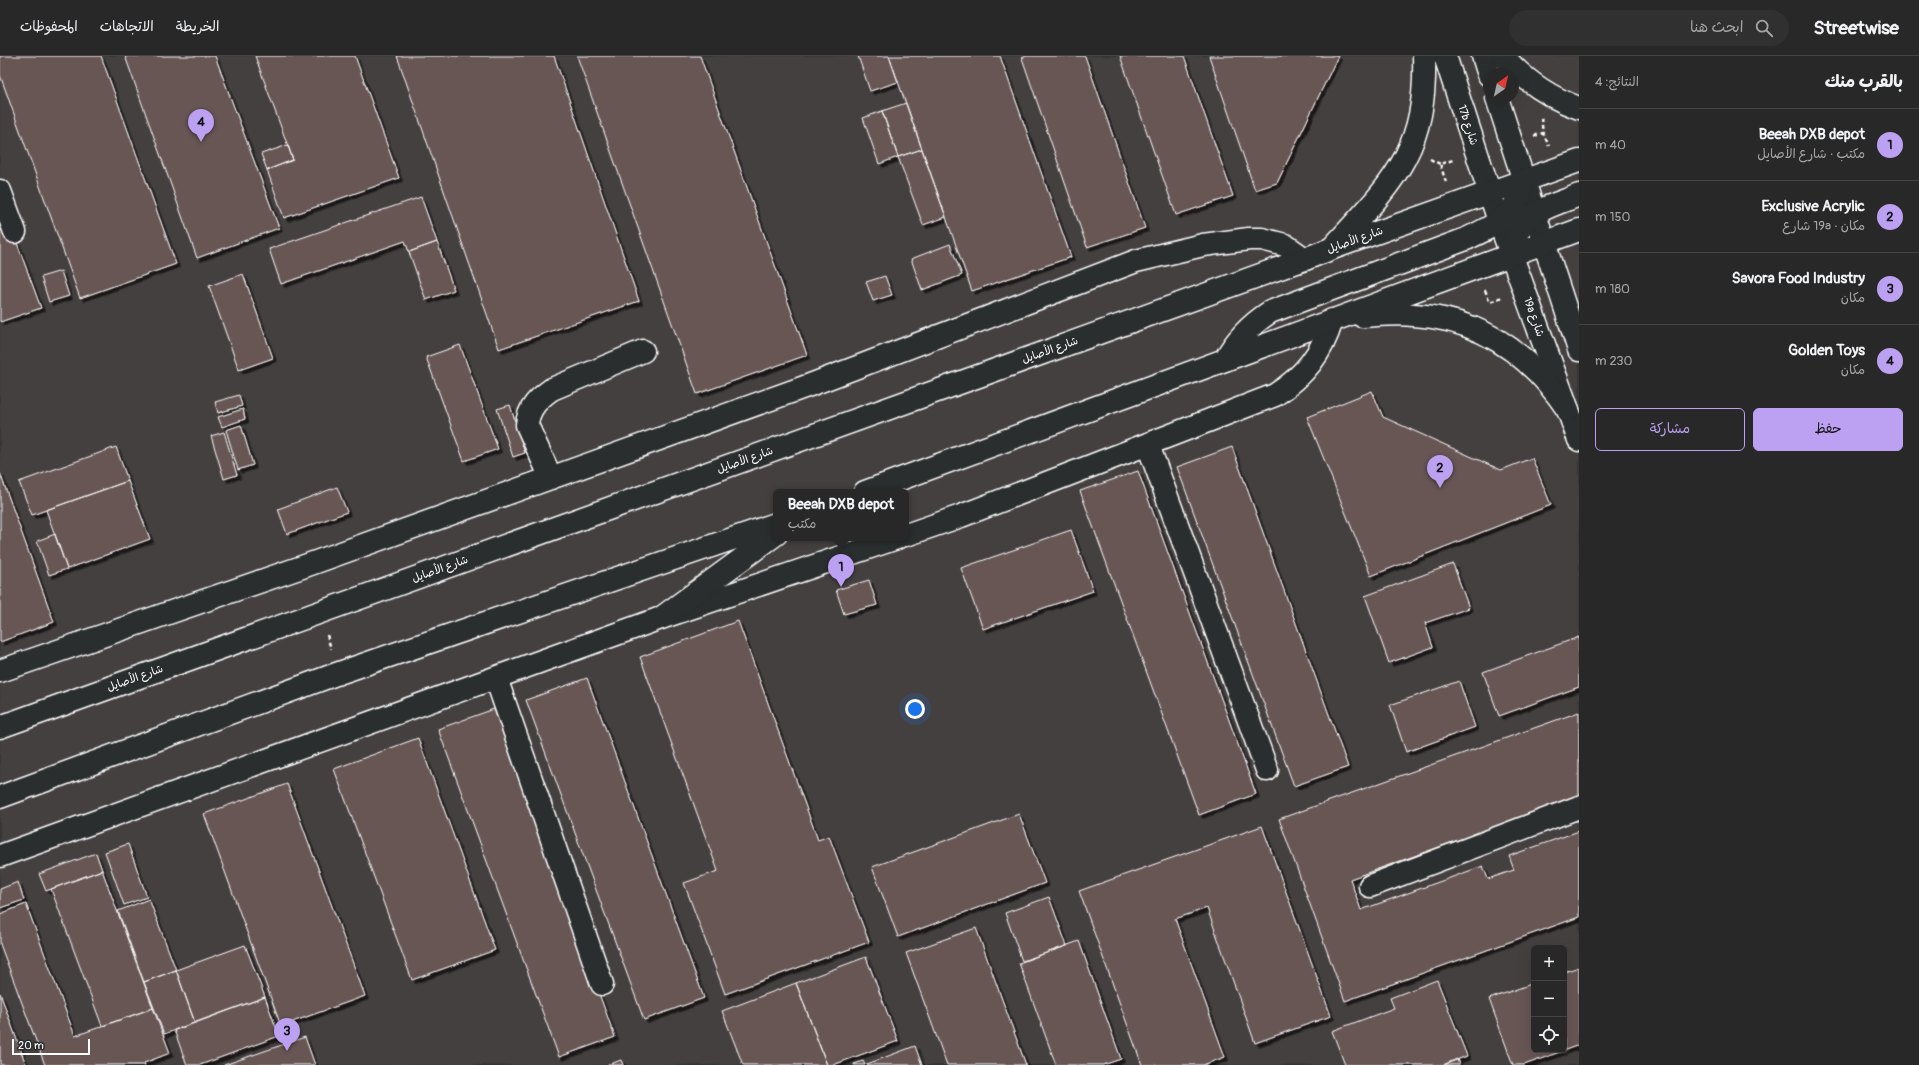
<!DOCTYPE html>
<html lang="ar">
<meta charset="utf-8">
<style>
body{margin:0;font-family:Pangolin,"Playpen Sans Arabic",sans-serif;background:#303030;color:#f1f3f6;direction:rtl}
.controls{position:absolute;right:12px;bottom:12px;display:grid;overflow:hidden;border-radius:6px;box-shadow:0 4px 16px #0002}
.controls button{width:36px;height:36px;display:grid;place-items:center;padding:0;border:0;border-bottom:1px solid #444445;background:#282828;color:#f1f3f6;font:20px sans-serif}
.compass{position:absolute;left:1483px;top:12px;width:36px;height:36px;border-radius:50%;background:#282828;box-shadow:0 4px 16px #0002;rotate:34deg}
.scale{position:absolute;left:12px;bottom:10px;width:78px;box-sizing:border-box;padding-left:4px;border:2px solid #fff;border-top:0;font-size:11px;line-height:14px;white-space:nowrap;color:#fff;-webkit-text-stroke:3px #2a2d2e;paint-order:stroke}
.you{position:absolute;left:915px;top:653px;width:14px;height:14px;margin:-10px;border:3px solid #fff;border-radius:50%;background:#1a73e8;box-shadow:0 0 0 6px #1a73e833}
.badge{display:grid;place-items:center;width:26px;height:26px;border-radius:50%;background:#bca0f2;color:#111;font-size:13px;font-weight:700}
.pin{position:absolute;translate:-50% -33px;filter:drop-shadow(0 1px 2px #0008)}
.pin::after{content:'';position:absolute;top:21px;width:14px;height:12px;background:inherit;clip-path:polygon(0 0,100% 0,50% 100%)}
.popup{position:absolute;left:773px;top:433px;width:136px;height:52px;box-sizing:border-box;display:grid;place-content:center;border-radius:6px;background:#282828;filter:drop-shadow(0 1px 3px #0005);font-size:13px;white-space:nowrap;color:#a5a6a8}
.popup b{font-size:15px;color:#f1f3f6}
.popup::after{content:'';position:absolute;left:50%;top:100%;margin-left:-8px;border:8px solid transparent;border-top-color:#282828}
.list{margin:0;padding:0;list-style:none}
h2{display:flex;justify-content:space-between;align-items:center;height:52px;margin:0;padding:0 16px;font-size:17px}
h2 small{font-size:13px;font-weight:400;color:#a5a6a8}
.list li{display:grid;grid-template-columns:26px 1fr auto;gap:12px;align-items:center;box-sizing:border-box;height:72px;padding:0 16px;border-top:1px solid #444445}
.list b{display:block;font-size:15px;white-space:nowrap}
.list p{margin:0;font-size:13px;white-space:nowrap;color:#a5a6a8}
.list em{font-size:13px;font-style:normal;color:#a5a6a8}
.actions{display:flex;gap:8px;padding:12px 16px}
.actions a{flex:1;padding:9px 0;border:1px solid #bca0f2;border-radius:6px;text-align:center;font-size:14px;color:#bca0f2}
.actions .main{background:#bca0f2;color:#111}
.icon{flex:none;width:22px;height:22px;fill:none;stroke:currentColor;stroke-width:2;stroke-linecap:round;stroke-linejoin:round}
.map{position:relative;flex:none;width:1579px;height:1009px;overflow:hidden;direction:ltr}
header{display:flex;align-items:center;gap:24px;box-sizing:border-box;height:56px;padding:0 20px;background:#282828;border-bottom:1px solid #444445}
header strong{font-size:19px}
nav{display:flex;gap:22px;margin-inline-start:auto;font-size:14px}
.search{width:280px;height:36px;background:#303030;display:flex;align-items:center;gap:10px;box-sizing:border-box;padding:0 14px;border-radius:22px;color:#a5a6a8;font-size:15px}
main{display:flex}
aside{flex:1;background:#282828}
.map>svg:first-child{display:block}
.built{fill:#453f3f;fill-rule:evenodd}
.building{fill:#685654;stroke:#fff;filter:url(#shadow)}
.lines{fill:none;stroke-linecap:round;stroke-linejoin:round}
.minor-casing{stroke:#fff;stroke-width:25}
.major-casing{stroke:#fff;stroke-width:25}
.path{stroke:#fff;stroke-width:2.5;stroke-dasharray:4 3;stroke-linecap:butt}
.minor{stroke:#2a2d2e;stroke-width:22}
.major{stroke:#2a2d2e;stroke-width:22}
.labels{text-anchor:middle;dominant-baseline:central;stroke-width:4;stroke-linejoin:round;paint-order:stroke}
.street-label{font-size:11px;fill:#fff;stroke:#2a2d2e}
</style>
<header>
<strong>Streetwise</strong>
<div class="search"><svg class="icon" aria-label="search" viewBox="0 0 24 24"><circle cx="10" cy="10" r="6"/><path d="M15 15l6 6"/></svg>ابحث هنا</div>
<nav><a>الخريطة</a><a>الاتجاهات</a><a>المحفوظات</a></nav>
</header>
<main>
<aside>
<h2>بالقرب منك<small>النتائج: 4</small></h2>
<ul class="list">
<li><span class="badge">1</span><div><b>Beeah DXB depot</b><p>مكتب · شارع الأصايل</p></div><em>40 m</em></li>
<li><span class="badge">2</span><div><b>Exclusive Acrylic</b><p>مكان · 19a شارع</p></div><em>150 m</em></li>
<li><span class="badge">3</span><div><b>Savora Food Industry</b><p>مكان</p></div><em>180 m</em></li>
<li><span class="badge">4</span><div><b>Golden Toys</b><p>مكان</p></div><em>230 m</em></li>
</ul>
<div class="actions"><a class="main">حفظ</a><a>مشاركة</a></div>
</aside>
<div class="map">
<svg width="1579" height="1009" viewBox="0 0 1579 1009">
<defs>
<filter id="shadow"><feDropShadow dx="3.5" dy="3.5" stdDeviation="0" flood-color="#0009"/></filter>
</defs>
<rect width="100%" height="100%" fill="#363536"/>
<filter id="ink" filterUnits="userSpaceOnUse"><feTurbulence type="fractalNoise" baseFrequency=".025" numOctaves="2"/><feDisplacementMap in="SourceGraphic" scale="8" xChannelSelector="R" yChannelSelector="G"/><feConvolveMatrix kernelMatrix="1 2 1 2 8 2 1 2 1" color-interpolation-filters="sRGB"/></filter>
<g filter="url(#ink)">
<!-- built -->
<path class="built" d="M0,0H1579V1009H0ZM1489,18H1513V42H1489ZM776,436H906V482H776ZM1534,892H1564V994H1534Z"/>
<!-- building -->
<path class="building" d="M0,0H101L176,208L80,242L0,19Z
M125,0H215L279,172L197,202Z
M255,0H355L399,122L284,162L267,114L293,104Z
M397,0H554L639,245L499,293Z
M577,0H700L807,299L697,338Z
M858,0H889L898,26L870,35Z
M889,0H1000L1071,201L972,235Z
M1026,0H1085L1145,172L1087,191L1022,2Z
M1120,0H1184L1233,140L1176,159Z
M1209,0H1338L1277,127L1255,134Z
M906,47L922,93L898,101L882,55Z
M882,55L898,101L879,108L863,62Z
M288,89L293,104L267,114L261,98Z
M922,93L946,161L923,169L898,101Z
M0,141L41,252L0,266Z
M421,141L437,186L409,196L405,185L281,228L269,193Z
M437,186L454,234L426,244L409,196Z
M950,188L962,219L922,234L911,203Z
M61,215L69,240L49,246L41,221Z
M243,218L273,302L239,314L209,230Z
M885,220L892,239L873,245L866,226Z
M460,289L498,393L464,405L426,301Z
M1372,335L1383,361L1501,414L1532,402L1551,449L1371,520L1307,361Z
M239,339L242,350L218,357L215,346Z
M510,349L525,397L513,401L497,353Z
M243,353L245,363L222,371L218,361Z
M241,369L253,409L238,414L226,374Z
M224,376L237,419L224,423L211,380Z
M116,391L128,425L32,459L19,426Z
M1232,391L1348,711L1294,730L1177,411Z
M1138,415L1256,738L1199,759L1080,435Z
M0,417L54,566L0,586Z
M128,425L150,483L67,513L46,454Z
M337,431L347,456L287,478L278,453Z
M1071,474L1093,535L983,573L961,512Z
M55,478L67,513L49,519L37,485Z
M1453,508L1469,552L1425,567L1433,591L1389,607L1365,540Z
M869,524L877,549L844,558L836,534Z
M738,565L818,784L829,780L869,886L725,938L684,827L718,815L640,601Z
M1579,581V631L1499,660L1483,616Z
M587,622L704,942L644,964L526,644Z
M1459,625L1475,671L1406,696L1390,649Z
M494,653L615,981L559,1001L438,673Z
M1579,656V741L1350,823L1361,854L1483,810L1488,823L1514,814L1509,800L1579,775V861L1345,945L1279,763Z
M418,682L495,894L412,924L334,713Z
M287,728L365,940L281,970L204,758Z
M1019,758L1045,827L898,881L872,811Z
M1262,770L1331,960L1255,987L1207,852L1175,863L1225,1001L1203,1009H1142L1079,835Z
M128,788L147,841L124,849L105,796Z
M96,797L102,814L46,835L39,818Z
M102,814L153,952L102,970L51,833Z
M18,826L24,844L0,852V833Z
M1049,841L1067,890L1022,905L1005,857Z
M149,843L176,914L144,926L118,855Z
M26,848L75,980L153,952L170,997L144,1007L145,1009H45L0,888V858Z
M976,872L1026,1009H947L906,897Z
M1079,885L1121,1003L1103,1009H1056L1019,907Z
M245,889L265,941L195,967L176,914Z
M866,901L898,985L833,1009H827L796,927Z
M1579,911V989L1524,1009H1513L1489,943L1534,927V994H1564V916Z
M176,914L195,967L164,978L144,926Z
M1437,924L1467,1000L1443,1009H1345L1332,975L1394,952L1390,942Z
M796,927L827,1009H743L722,955Z
M0,937L26,1009H0Z
M265,941L279,980L200,1009H187L174,974Z
M305,981L315,1009H224Z
M915,990L922,1009H867V1008Z
M1457,1003L1459,1009H1443Z
M621,1004L623,1009H608Z
M863,1005L865,1009H854V1008Z"/>
<g class="lines">
<defs>
<path id="minor" d="M1445,0L1499,165L1579,384
M1483,0L1489,19
M1497,42L1579,294
M0,135L15,176
M1148,389L1267,714
M551,422L527,369C528,352 539,342 552,333L643,295
M906,479L961,460L1275,339C1304,320 1322,298 1332,264
M0,615L302,511L810,329L1136,205L1203,189L1249,183H1262L1285,189L1305,203
M496,622L602,928
M0,800L661,562L897,482
M1370,830L1579,751"/>
<path id="major" d="M1503,0C1524,24 1548,41 1579,52
M1334,190C1394,125 1427,95 1424,0
M1512,198C1514,157 1547,152 1579,139
M1362,260C1380,259 1397,257 1414,259C1482,263 1531,299 1568,354
M1225,304C1236,283 1250,269 1270,256L1466,183C1494,170 1519,159 1523,125
M865,436L1579,174
M661,562L776,478
M0,671L1305,203L1333,192L1579,105
M0,741L339,617L776,468"/>
</defs>
<!-- minor casing -->
<use href="#minor" class="minor-casing"/>
<!-- major casing -->
<use href="#major" class="major-casing"/>
<!-- path -->
<path class="path" d="M1541,62L1543,77L1549,90
M1534,80L1543,77
M1430,103L1440,108
M1446,126L1440,108L1453,104
M1485,234L1490,246L1502,241
M327,579L331,593"/>
<!-- minor -->
<use href="#minor" class="minor"/>
<!-- major -->
<use href="#major" class="major"/>
</g>
</g>
<g class="labels">
<!-- street labels -->
<g class="street-label">
<text transform="translate(1468 69) rotate(72)">17b شارع</text>
<text transform="translate(1355 184) rotate(-20)">شارع الأصايل</text>
<text transform="translate(1534 261) rotate(70)">19a شارع</text>
<text transform="translate(1050 294) rotate(-20)">شارع الأصايل</text>
<text transform="translate(745 404) rotate(-20)">شارع الأصايل</text>
<text transform="translate(440 513) rotate(-20)">شارع الأصايل</text>
<text transform="translate(135 622) rotate(-20)">شارع الأصايل</text>
</g>
</g>
</svg>
<div class="controls">
<button>+</button>
<button>−</button>
<button><svg class="icon" aria-label="locate" viewBox="0 0 24 24"><circle cx="12" cy="12" r="6"/><path d="M12 2v4M12 18v4M2 12h4M18 12h4"/></svg></button>
</div>
<svg class="compass" viewBox="-18 -18 36 36"><path d="M0-13l5 13h-10z" fill="#e53935"/><path d="M0 13l5-13h-10z" fill="#a5a6a8"/></svg>
<div class="scale">20 m</div>
<div class="you"></div>
<div class="pin badge" style="left:841px;top:531px">1</div>
<div class="popup"><b>Beeah DXB depot</b>مكتب</div>
<div class="pin badge" style="left:1440px;top:432px">2</div>
<div class="pin badge" style="left:287px;top:995px">3</div>
<div class="pin badge" style="left:201px;top:86px">4</div>
</div>
</main>
